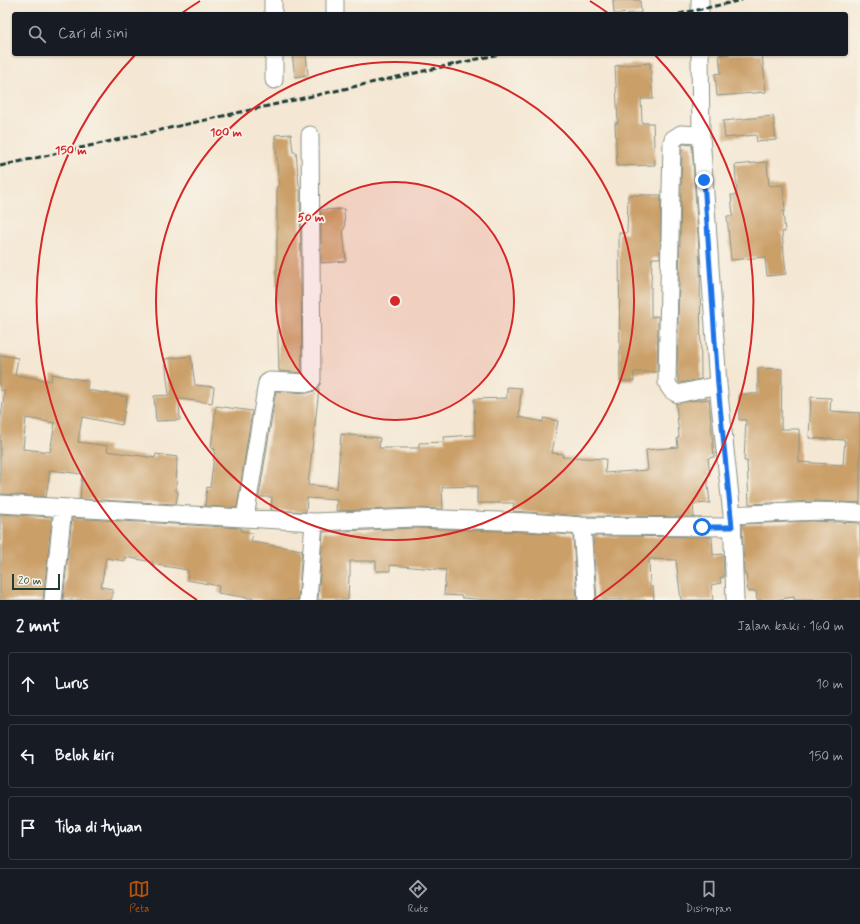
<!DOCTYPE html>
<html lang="id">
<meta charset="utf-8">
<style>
body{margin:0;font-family:Mynerve,sans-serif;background:#20242c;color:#f1f3f6}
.scale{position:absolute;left:12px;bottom:10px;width:48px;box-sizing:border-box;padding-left:4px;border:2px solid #1f3d34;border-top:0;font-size:11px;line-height:14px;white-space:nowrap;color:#1f3d34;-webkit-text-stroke:3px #f7f3e8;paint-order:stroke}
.stop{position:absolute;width:12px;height:12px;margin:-9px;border:3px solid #1a73e8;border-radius:50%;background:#fff}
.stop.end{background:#1a73e8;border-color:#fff;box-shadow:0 1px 4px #0008}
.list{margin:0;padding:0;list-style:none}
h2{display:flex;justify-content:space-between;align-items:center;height:52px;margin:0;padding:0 16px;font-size:17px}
h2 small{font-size:13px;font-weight:400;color:#9ea1a6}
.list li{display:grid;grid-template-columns:26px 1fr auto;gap:12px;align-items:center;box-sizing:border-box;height:64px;margin:0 8px 8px;padding:0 8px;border:1px solid #363941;border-radius:4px}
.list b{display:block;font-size:15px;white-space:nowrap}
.list em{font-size:13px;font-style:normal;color:#9ea1a6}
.icon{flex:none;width:22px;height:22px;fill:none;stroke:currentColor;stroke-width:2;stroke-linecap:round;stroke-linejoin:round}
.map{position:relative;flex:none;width:860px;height:600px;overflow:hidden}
.search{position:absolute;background:#171b24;box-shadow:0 1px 3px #0004;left:12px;right:12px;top:12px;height:44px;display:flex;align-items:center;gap:10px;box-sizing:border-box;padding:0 14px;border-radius:4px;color:#9ea1a6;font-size:15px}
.sheet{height:268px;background:#171b24}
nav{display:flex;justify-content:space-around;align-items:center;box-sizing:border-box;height:56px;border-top:1px solid #363941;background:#171b24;font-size:11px;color:#9ea1a6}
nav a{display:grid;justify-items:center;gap:2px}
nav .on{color:#b45309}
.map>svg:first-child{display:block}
.building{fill:#ca9f68;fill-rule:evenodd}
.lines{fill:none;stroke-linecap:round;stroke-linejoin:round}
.minor-casing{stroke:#8a9284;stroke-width:19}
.minor{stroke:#fff;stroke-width:17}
.rail{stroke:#1f3d34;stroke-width:3;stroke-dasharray:6 3;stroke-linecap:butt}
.route{stroke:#1a73e8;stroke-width:5}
.ring{fill:none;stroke:#d62828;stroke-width:2}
.centre{fill:#d62828;stroke:#f7f3e8;stroke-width:2}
.ring-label{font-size:12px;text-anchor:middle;font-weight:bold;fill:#d62828;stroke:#f7f3e8;stroke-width:3.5;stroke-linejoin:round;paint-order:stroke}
</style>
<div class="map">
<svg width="860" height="600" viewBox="0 0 860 600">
<rect width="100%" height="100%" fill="#f7f3e8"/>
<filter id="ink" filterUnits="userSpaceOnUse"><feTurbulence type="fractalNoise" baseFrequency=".025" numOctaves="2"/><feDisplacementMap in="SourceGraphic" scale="8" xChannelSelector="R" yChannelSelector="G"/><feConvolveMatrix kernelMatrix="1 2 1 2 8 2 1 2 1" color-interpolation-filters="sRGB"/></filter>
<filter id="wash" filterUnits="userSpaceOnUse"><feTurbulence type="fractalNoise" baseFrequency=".012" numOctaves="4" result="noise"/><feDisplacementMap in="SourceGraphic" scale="16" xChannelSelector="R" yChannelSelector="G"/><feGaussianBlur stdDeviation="0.9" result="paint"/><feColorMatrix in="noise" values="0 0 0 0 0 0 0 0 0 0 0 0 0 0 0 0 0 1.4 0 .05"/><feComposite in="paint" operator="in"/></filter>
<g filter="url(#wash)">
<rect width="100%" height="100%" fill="#f4e7d3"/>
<g id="blocks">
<!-- building -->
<path class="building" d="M613,0H640L641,13L614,14Z
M292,54H306L308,75L295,77Z
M730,54H762L766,92L717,96L715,74L721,73L719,55Z
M650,63L653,99H641L642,123H653L655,165L617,166L615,123H618L615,66Z
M773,116L776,140L757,142L756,135L725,138L723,121Z
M291,134L293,152H296L299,186H300L302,373L279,371L276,269H277V186H279L275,135Z
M684,144L692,145L700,265L701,379L679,383L677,371L682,145Z
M767,162L769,186L783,185L785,211H783L785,232H782L786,274L767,276L765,257L731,260L727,216H733L731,195H737L735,165Z
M628,195H661L660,258H652L651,283V317L658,316L657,372H634V381H620L619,233H627Z
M344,209L345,228L343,229L346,261L321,263V210Z
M0,355L18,358L15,375L51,381L52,374L88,381L87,390L127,397L122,425L82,417L78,442L108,446L107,451L155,458L156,454L177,457L176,491L178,492L176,504L80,499L82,474L50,470L46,497L0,494V423L5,390H0ZM26,418L55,423L50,452L23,449Z
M191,356L195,385L214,387L212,403L179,399L180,420L156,421L154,396L169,395L165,359Z
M758,368L782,369L781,429H799V462L843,465L845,440L809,438L811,397L831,398L830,411L860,413V503L812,501L749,504L747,461H744L746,420H739V394H758Z
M507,387L521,388L519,417L543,422L544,418L558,421L552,453L563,454L562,457L606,459L605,473L648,470L646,450L678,447L677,438L679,437L676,403L709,399L714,457L708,458L710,476L707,477L710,503L693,504L694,517L582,516L513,511L514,503H477V486L442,487L443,509L415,508L336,511L337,500L307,498L306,512L271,510L272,497H259L276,391L308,393L319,389L308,485L337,488L341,434L380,438L379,448H419V443L445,442L444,437L475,435L474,399L507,398Z
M216,406L252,411L237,508L205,506L207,487L210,488L215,449L211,448Z
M0,514L52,517L43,600H0Z
M72,518L241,528V531L253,533L251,542L302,550L298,600H262L218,593L219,586L187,580L188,570L152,564L153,562L125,557V561L106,558L101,587L113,589L111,600H63Z
M812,521L860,523V600H794V597L773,600H757L756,591L748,592L746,574H744L742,524Z
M415,528L527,532L573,535L577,600H488L462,598V596L444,595L446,570L390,565V571H376V561H350V576H349L348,600H318L323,532Z
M593,536L712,537L713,555L723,554L724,577L720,578L721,583L711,585L713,600H681L676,560L649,559L650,587H653L654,600H597Z"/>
</g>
</g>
<g filter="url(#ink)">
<use href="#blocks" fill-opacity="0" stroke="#8a9284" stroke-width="1"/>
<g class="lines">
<defs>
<path id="minor" d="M273,0V14
M335,14V0
M700,14V0
M274,54V80
M700,54L701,135L718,385L732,515L735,600
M701,135L681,134L673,139L672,143L667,382C669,388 671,391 678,394L718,385
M0,504L314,522L415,518L528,522L582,526L732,527
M732,515C776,513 816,509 860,513
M245,518L267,383L270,381L309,383L312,380L310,135
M582,526L587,600
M53,600L63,508
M308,600L314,522"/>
</defs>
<!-- minor casing -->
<use href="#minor" class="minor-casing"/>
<!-- minor -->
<use href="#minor" class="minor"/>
<!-- rail -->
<path class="rail" d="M679,14L742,0
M0,166L500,54"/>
</g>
</g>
<g class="lines" filter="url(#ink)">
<!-- route -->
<path class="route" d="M702,527H732L718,385L704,180"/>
</g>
<!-- distance rings -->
<circle cx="395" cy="301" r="119" fill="#d62828" fill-opacity=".12"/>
<g class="ring">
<circle cx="395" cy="301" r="119"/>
<circle cx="395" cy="301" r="239"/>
<path d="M197 600A358 358 0 0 1 135 55M182 13A358 358 0 0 1 200 1M590 1A358 358 0 0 1 608 13M655 55A358 358 0 0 1 593 600"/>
</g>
<circle cx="395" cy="301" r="6" class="centre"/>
<g class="ring-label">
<text x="226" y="136">100 m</text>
<text x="71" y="154">150 m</text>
<text x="311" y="221">50 m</text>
</g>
</svg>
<div class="scale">20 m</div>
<div class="stop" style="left:702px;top:527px"></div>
<div class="stop end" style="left:704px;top:180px"></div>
<div class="search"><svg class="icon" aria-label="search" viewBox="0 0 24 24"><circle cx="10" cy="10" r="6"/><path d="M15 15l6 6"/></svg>Cari di sini</div>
</div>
<section class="sheet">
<h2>2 mnt<small>Jalan kaki · 160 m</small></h2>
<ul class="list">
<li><svg class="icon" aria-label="ahead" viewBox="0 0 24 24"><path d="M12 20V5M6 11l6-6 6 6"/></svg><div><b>Lurus</b></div><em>10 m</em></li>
<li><svg class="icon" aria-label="left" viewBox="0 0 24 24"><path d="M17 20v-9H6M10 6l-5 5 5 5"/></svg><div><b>Belok kiri</b></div><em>150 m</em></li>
<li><svg class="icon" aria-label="arrive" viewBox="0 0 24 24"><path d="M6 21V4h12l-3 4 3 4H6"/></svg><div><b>Tiba di tujuan</b></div></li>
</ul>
</section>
<nav>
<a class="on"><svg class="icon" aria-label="map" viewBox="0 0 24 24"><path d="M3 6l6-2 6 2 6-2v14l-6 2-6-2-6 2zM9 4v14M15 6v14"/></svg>Peta</a>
<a><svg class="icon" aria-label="directions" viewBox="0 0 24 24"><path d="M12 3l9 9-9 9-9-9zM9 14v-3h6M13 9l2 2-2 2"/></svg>Rute</a>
<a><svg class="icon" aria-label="saved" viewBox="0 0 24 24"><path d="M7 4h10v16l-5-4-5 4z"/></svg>Disimpan</a>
</nav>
